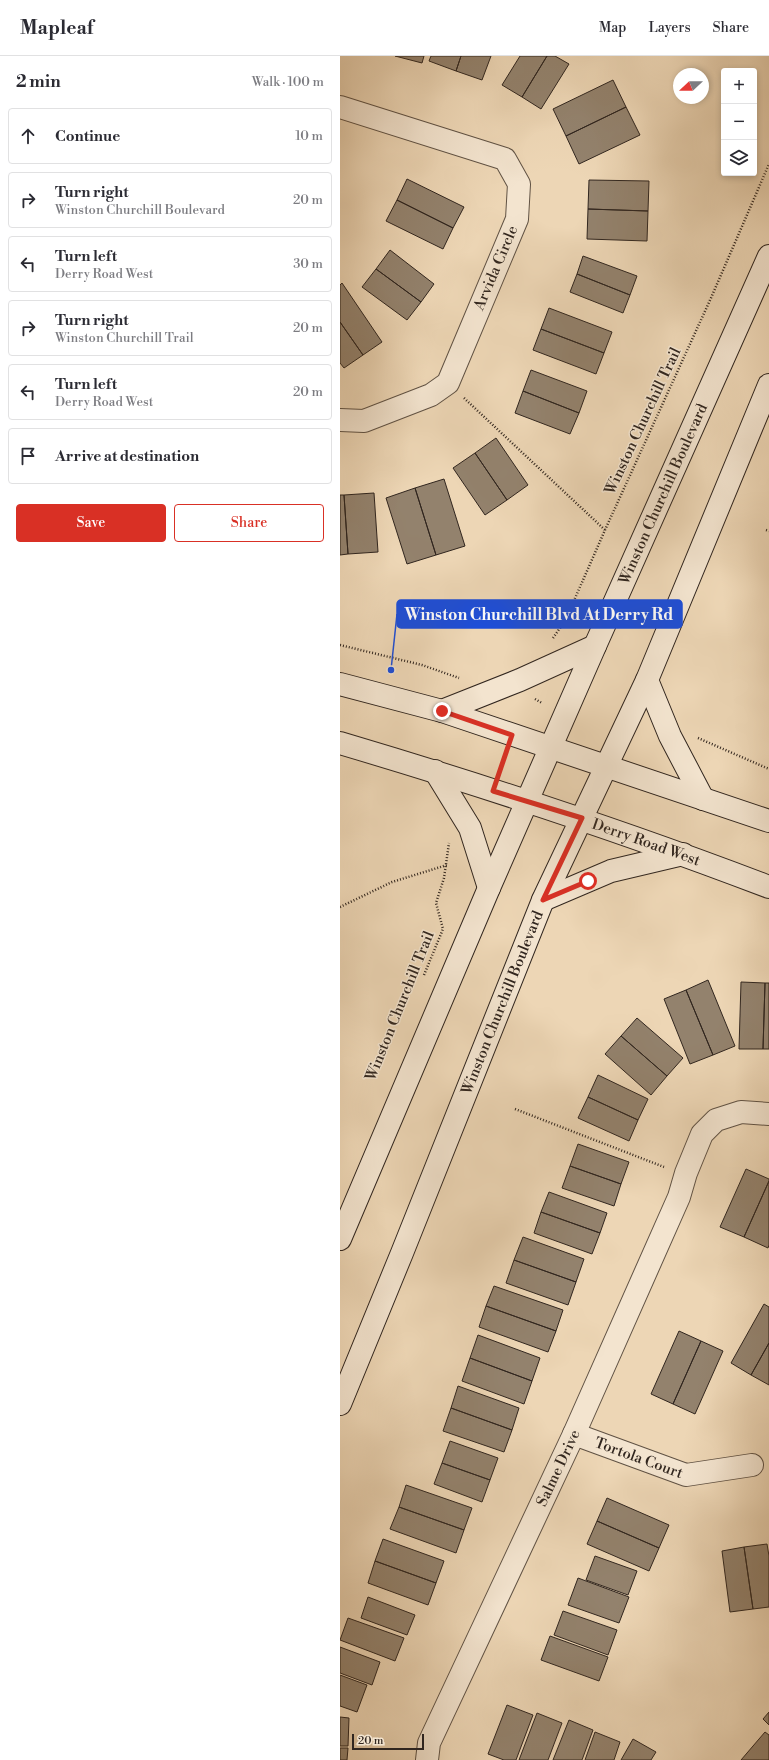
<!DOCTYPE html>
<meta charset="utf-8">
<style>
body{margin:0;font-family:"Libre Bodoni",serif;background:#f7f7f7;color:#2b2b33}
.controls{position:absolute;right:12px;top:12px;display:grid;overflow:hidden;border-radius:4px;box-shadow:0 2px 6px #0003}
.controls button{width:36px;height:36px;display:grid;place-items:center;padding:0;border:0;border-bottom:1px solid #e1e1e2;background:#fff;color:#2b2b33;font:20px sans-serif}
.compass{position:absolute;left:333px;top:12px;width:36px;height:36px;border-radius:50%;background:#fff;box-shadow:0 2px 6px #0003;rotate:248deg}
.scale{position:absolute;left:12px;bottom:10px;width:72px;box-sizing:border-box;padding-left:4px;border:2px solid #31261f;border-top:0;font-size:11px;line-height:14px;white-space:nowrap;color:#31261f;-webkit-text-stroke:3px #f3e4cf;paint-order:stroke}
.stop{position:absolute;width:12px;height:12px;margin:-9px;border:3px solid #d93025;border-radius:50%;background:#fff}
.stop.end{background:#d93025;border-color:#fff;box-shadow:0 1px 4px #0008}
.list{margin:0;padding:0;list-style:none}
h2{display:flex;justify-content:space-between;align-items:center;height:52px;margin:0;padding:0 16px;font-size:17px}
h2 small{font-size:13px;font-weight:400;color:#7c7c81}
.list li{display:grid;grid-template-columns:26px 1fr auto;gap:12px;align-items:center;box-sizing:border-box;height:56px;margin:0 8px 8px;padding:0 8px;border:1px solid #e1e1e2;border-radius:4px}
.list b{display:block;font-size:15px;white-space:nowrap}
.list p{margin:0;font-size:13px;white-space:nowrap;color:#7c7c81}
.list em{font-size:13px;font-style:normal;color:#7c7c81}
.actions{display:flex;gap:8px;padding:12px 16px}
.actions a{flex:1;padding:9px 0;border:1px solid #d93025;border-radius:4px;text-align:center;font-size:14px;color:#d93025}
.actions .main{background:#d93025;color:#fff}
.icon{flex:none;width:22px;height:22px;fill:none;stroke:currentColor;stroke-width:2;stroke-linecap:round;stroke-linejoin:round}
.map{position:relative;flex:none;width:429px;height:1704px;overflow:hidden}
header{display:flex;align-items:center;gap:24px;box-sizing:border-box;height:56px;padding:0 20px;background:#fff;border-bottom:1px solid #e1e1e2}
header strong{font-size:19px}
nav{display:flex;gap:22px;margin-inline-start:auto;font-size:14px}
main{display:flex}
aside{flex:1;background:#fff}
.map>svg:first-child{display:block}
.building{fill:#93826d;stroke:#31261f}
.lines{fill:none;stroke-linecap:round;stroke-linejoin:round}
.street-casing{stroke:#605244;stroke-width:24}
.secondary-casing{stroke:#31261f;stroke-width:24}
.path{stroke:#31261f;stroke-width:2.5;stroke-dasharray:1 2;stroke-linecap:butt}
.street{stroke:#f3e4cf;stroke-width:22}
.secondary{stroke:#f3e4cf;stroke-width:22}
.route{stroke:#d93025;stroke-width:5}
.labels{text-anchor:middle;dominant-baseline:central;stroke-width:3;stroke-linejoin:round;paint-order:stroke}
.street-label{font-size:15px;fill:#31261f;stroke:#f3e4cf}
.leader{fill:none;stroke:#1d4ed8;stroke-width:1.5}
.callout-dot{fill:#1d4ed8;stroke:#f3e4cf;stroke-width:1.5}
.callout{fill:#1d4ed8;stroke:#1d4ed8;stroke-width:1.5}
.callout-label{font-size:16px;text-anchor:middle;font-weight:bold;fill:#fff}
</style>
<header>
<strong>Mapleaf</strong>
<nav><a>Map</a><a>Layers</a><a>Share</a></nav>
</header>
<main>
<aside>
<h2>2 min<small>Walk · 100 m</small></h2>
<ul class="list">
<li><svg class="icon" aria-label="ahead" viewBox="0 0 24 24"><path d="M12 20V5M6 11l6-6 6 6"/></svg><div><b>Continue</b></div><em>10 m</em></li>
<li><svg class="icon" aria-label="right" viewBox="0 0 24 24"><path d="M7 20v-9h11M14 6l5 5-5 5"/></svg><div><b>Turn right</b><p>Winston Churchill Boulevard</p></div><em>20 m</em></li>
<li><svg class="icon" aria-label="left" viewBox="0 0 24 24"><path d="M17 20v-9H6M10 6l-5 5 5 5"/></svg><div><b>Turn left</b><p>Derry Road West</p></div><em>30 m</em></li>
<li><svg class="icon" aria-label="right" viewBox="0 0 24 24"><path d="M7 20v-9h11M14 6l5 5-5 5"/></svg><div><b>Turn right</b><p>Winston Churchill Trail</p></div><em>20 m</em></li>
<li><svg class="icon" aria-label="left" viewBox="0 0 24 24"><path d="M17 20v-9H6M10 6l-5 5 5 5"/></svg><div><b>Turn left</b><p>Derry Road West</p></div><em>20 m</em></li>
<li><svg class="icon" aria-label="arrive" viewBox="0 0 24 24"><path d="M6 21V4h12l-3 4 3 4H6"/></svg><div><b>Arrive at destination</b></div></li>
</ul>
<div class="actions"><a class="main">Save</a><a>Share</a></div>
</aside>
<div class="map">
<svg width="429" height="1704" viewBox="0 0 429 1704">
<rect width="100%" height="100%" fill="#edd6b5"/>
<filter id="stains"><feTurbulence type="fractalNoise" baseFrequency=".005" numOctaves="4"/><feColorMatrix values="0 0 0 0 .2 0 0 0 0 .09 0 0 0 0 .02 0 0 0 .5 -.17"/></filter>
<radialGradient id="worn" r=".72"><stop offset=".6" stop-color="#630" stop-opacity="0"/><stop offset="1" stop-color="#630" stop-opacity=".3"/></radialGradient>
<!-- building -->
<path class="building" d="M55,0H84L82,7Z
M91,0H121L116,15L89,5Z
M121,0H151L142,24L116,15Z
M180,0H207L182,41L162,29Z
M207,0H215L229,8L201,53L182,41Z
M273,24L286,51L226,80L213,53Z
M286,51L300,79L239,108L226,80Z
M67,123L124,151L113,172L57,144Z
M249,124L309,125L308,155L248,153Z
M57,144L113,172L103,193L46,165Z
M248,153L308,155L307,185L247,183Z
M50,194L94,228L81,246L36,213Z
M243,200L297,220L290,239L237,218Z
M36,213L81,246L67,264L22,231Z
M237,218L290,239L283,257L230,236Z
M2,227L42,286L23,299L0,266V229Z
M209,252L272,276L264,297L201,273Z
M0,266L23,299L4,312L0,307Z
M201,273L264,297L256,318L193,294Z
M191,314L247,335L239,357L183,335Z
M183,335L239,357L230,378L175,357Z
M156,382L188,429L167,444L135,397Z
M135,397L167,444L145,459L113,412Z
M104,423L125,490L96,499L75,432Z
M75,432L96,499L67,508L46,442Z
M34,437L38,496L8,498L4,439Z
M0,439H4L8,498L0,499Z
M368,924L395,990L373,999L346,934Z
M401,926L425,927L423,993H399Z
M425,927H429V993H423Z
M346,934L373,999L350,1008L324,943Z
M297,962L343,1002L327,1020L281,980Z
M281,980L327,1020L311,1039L265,998Z
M258,1019L308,1043L298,1064L248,1041Z
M248,1041L298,1064L289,1085L238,1062Z
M238,1088L289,1106L281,1128L230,1110Z
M230,1110L281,1128L274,1150L222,1132Z
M406,1113L429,1123V1125L404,1181L380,1171Z
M429,1125V1189L428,1192L404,1181Z
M209,1136L267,1157L260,1177L201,1156Z
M201,1156L260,1177L252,1198L194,1177Z
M183,1181L244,1203L236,1226L174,1204Z
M174,1204L236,1226L228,1249L166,1227Z
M154,1230L223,1254L216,1275L146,1250Z
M424,1248L429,1251V1287L411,1319L391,1307Z
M146,1250L216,1275L208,1296L139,1271Z
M339,1275L361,1285L333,1348L311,1338Z
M138,1279L200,1302L192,1325L130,1302Z
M361,1285L383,1295L355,1358L333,1348Z
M429,1287V1329L411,1319Z
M130,1302L192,1325L184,1348L122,1325Z
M118,1330L179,1352L172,1374L111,1352Z
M111,1352L172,1374L164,1396L103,1375Z
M110,1385L158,1402L150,1424L102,1407Z
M102,1407L150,1424L142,1446L94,1428Z
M66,1429L132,1452L124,1474L59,1451Z
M267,1442L329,1469L319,1492L257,1465Z
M59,1451L124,1474L116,1497L50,1473Z
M257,1465L319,1492L309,1515L247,1488Z
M43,1483L104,1505L96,1527L35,1505Z
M427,1488L429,1500V1551L413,1553L404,1491Z
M404,1491L413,1553L390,1556L382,1495Z
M255,1500L297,1515L288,1539L246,1524Z
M35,1505L96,1527L88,1549L28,1527Z
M238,1522L289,1541L279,1567L228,1549Z
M28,1541L75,1559L67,1579L21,1562Z
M223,1555L277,1574L268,1599L214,1579Z
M8,1562L64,1582L55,1605L0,1584Z
M210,1580L268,1601L259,1625L201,1604Z
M0,1591L40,1606L32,1629L0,1617Z
M0,1619L27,1629L17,1656L0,1650Z
M167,1649L193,1659L176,1704H164L148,1698Z
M429,1656V1669L423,1663Z
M197,1657L222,1667L208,1704H179Z
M0,1661L9,1662L8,1690H0Z
M229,1664L253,1674L242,1704H213Z
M255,1676L280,1686L274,1704H245Z
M425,1676L429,1679V1704H401Z
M293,1683L316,1696L311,1704H281Z
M0,1692H8L7,1704H0Z"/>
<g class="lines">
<defs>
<g id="street">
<path d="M0,51L165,103L179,128L177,163L108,327L91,339L24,365L0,364"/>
<path id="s1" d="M234,1378L346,1419L412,1409"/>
<path id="s2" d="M87,1704L89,1687L234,1378L339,1141L346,1117L362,1078L376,1064L401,1056L429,1058"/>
</g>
<g id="secondary">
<path d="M307,624L330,680L363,743"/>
<path d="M0,628L102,655L429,765"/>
<path d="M102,655L180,624L255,590"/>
<path id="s3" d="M0,687C145,730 288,777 429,831"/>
<path d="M95,715L130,772L149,832"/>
<path d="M203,844L271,815L343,798"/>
<path id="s4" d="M0,1183L149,832L255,590L429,200"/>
<path id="s5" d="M0,1348L62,1197L203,844L307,624L429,329"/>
</g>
</defs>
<!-- street casing -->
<use href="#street" class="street-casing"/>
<!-- secondary casing -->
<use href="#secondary" class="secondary-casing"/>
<!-- path -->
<path class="path" d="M124,342L265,474
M426,474L429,475
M213,582L225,565L265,474L371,242L429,108
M0,589L82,609L119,622
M195,643L202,647
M358,682L429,713
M160,713L165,701
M0,851L52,826L107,809
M84,919L103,873L96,847L104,822L109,787
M175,1053L324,1111"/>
<!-- street -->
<use href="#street" class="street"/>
<!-- secondary -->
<use href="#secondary" class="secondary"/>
</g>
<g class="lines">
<!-- route -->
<path class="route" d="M102,655L172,679L153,735L242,762L203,844L248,825"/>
</g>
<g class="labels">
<!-- street labels -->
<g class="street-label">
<text transform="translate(156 212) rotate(-67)">Arvida Circle</text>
<text transform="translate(303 365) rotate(-65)">Winston Churchill Trail</text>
<text stroke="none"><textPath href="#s4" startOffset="812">Winston Churchill Boulevard</textPath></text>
<text stroke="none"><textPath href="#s3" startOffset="322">Derry Road West</textPath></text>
<text stroke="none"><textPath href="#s5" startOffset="433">Winston Churchill Boulevard</textPath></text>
<text transform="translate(60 950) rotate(-68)">Winston Churchill Trail</text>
<text stroke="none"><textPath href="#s1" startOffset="69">Tortola Court</textPath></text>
<text stroke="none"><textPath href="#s2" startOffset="321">Salme Drive</textPath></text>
</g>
</g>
<!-- callouts -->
<path class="leader" d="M51 614L57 558"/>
<circle class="callout-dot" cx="51" cy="614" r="4"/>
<rect class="callout" x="57" y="544" width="285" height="28" rx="4"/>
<g class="callout-label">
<text x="199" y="564">Winston Churchill Blvd At Derry Rd</text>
</g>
<rect width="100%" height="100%" filter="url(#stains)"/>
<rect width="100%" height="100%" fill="url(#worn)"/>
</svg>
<div class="controls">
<button>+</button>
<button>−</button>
<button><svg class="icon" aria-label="layers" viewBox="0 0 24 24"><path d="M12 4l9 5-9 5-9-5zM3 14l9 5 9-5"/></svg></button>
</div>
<svg class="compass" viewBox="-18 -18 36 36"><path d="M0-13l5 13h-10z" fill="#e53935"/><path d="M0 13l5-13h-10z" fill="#7c7c81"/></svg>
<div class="scale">20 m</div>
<div class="stop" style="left:248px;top:825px"></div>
<div class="stop end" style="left:102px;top:655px"></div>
</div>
</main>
